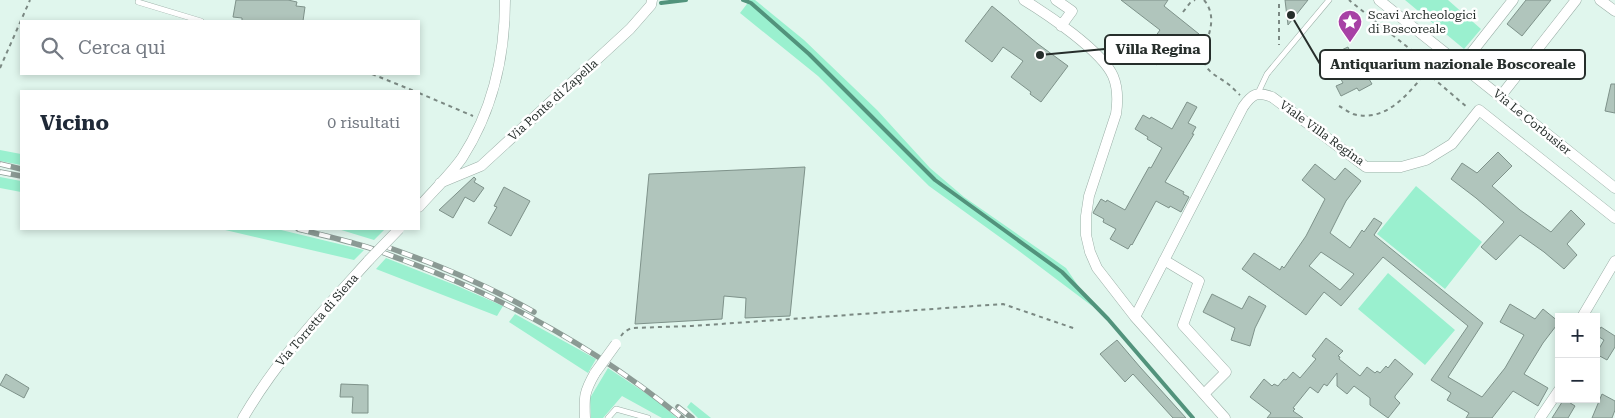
<!DOCTYPE html>
<html lang="it">
<meta charset="utf-8">
<style>
body{margin:0;font-family:"Roboto Serif",serif;background:#f2f2f3;color:#1f2937}
.controls{position:absolute;right:15px;bottom:15px;display:grid;overflow:hidden;border-radius:0px;box-shadow:0 2px 8px #0003}
.controls button{width:45px;height:45px;display:grid;place-items:center;padding:0;border:0;border-bottom:1px solid #e0e1e3;background:#fff;color:#1f2937;font:25px sans-serif}
.list{margin:0;padding:0;list-style:none}
h2{display:flex;justify-content:space-between;align-items:center;height:65px;margin:0;padding:0 20px;font-size:21px}
h2 small{font-size:16px;font-weight:400;color:#747a83}
.icon{flex:none;width:28px;height:28px;fill:none;stroke:currentColor;stroke-width:2;stroke-linecap:round;stroke-linejoin:round}
.map{position:relative;flex:none;width:1615px;height:418px;overflow:hidden}
.search{position:absolute;background:#fff;box-shadow:0 2px 8px #0003;left:20px;top:20px;width:400px;height:55px;display:flex;align-items:center;gap:12px;box-sizing:border-box;padding:0 18px;border-radius:0px;color:#747a83;font-size:19px}
.panel{position:absolute;background:#fff;box-shadow:0 2px 8px #0003;left:20px;top:90px;width:400px;height:140px;border-radius:0px}
.map>svg:first-child{display:block}
.green{fill:#9af0cf}
.lines{fill:none;stroke-linecap:round;stroke-linejoin:round}
.stream{stroke:#52937c;stroke-width:4}
.building{fill:#b0c5bc;stroke:#7e928a;fill-rule:evenodd}
.service-casing{stroke:#9bafa7;stroke-width:6}
.minor-casing{stroke:#9bafa7;stroke-width:11}
.path{stroke:#7b8983;stroke-width:2;stroke-dasharray:4 4;stroke-linecap:butt}
.service{stroke:#fff;stroke-width:5}
.minor{stroke:#fff;stroke-width:10}
.rail-casing{stroke:#8b9a94;stroke-width:5.5}
.rail{stroke:#fff;stroke-width:4;stroke-dasharray:11;stroke-linecap:butt}
.minor-bridge-casing{stroke:#9bafa7;stroke-width:11;stroke-linecap:butt}
.minor-bridge{stroke:#fff;stroke-width:10}
.labels{text-anchor:middle;dominant-baseline:central;stroke-width:5;stroke-linejoin:round;paint-order:stroke}
.poi-label{font-size:12px;fill:#262e2b;stroke:#fff;text-anchor:start}
.street-label{font-size:12px;fill:#262e2b;stroke:#fff}
.leader{fill:none;stroke:#262e2b;stroke-width:2}
.callout-dot{fill:#262e2b;stroke:#fff;stroke-width:2}
.callout{fill:#fff;stroke:#262e2b;stroke-width:2}
.callout-label{font-size:14px;text-anchor:middle;font-weight:bold;fill:#262e2b}
</style>
<div class="map">
<svg width="1615" height="418" viewBox="0 0 1615 418">
<rect width="100%" height="100%" fill="#e0f6ed"/>
<!-- green -->
<path class="green" d="M750,0H755L804,40L877,110L930,168L964,197L1066,268L1092,306L1019,251L929,186L818,76L740,13Z
M1405,0H1448L1481,29L1464,49Z
M0,150L21,154V165L0,161Z
M0,177L21,181V192L0,188Z
M1416,186L1482,242L1445,289L1377,234Z
M221,229H277L364,250L354,260Z
M338,229H385L374,240Z
M386,258L455,285L503,306L497,316L376,269Z
M1388,273L1455,330L1425,365L1358,309Z
M515,314L596,359L588,373L509,322Z
M608,368L653,398L677,418H662L622,396L603,418H591L590,398Z
M691,402L711,418H698L687,407Z"/>
<g class="lines">
<!-- stream -->
<path class="stream" d="M743,0L751,3L809,54L935,180L1062,272L1108,319L1193,418
M661,3L686,0"/>
</g>
<!-- building -->
<path class="building" d="M236,0H288L297,2L296,6L305,7L303,21H242V18L233,17Z
M1121,0H1168L1164,6L1199,34L1187,50L1177,43L1167,56L1165,54L1157,65L1145,55L1149,49L1147,48L1160,30Z
M1285,0H1308L1288,25Z
M1526,0H1551L1522,36L1507,24Z
M992,6L1038,44L1068,66L1041,102L1030,94L1031,92L1011,77L1023,61L1003,47L992,62L965,41Z
M1348,47L1352,56L1359,53L1363,60L1367,58L1369,62L1381,57L1387,71L1369,79L1372,84L1359,91L1357,88L1341,96L1336,86L1343,83L1334,66L1340,63L1335,53Z
M1611,84H1615V113L1605,111Z
M1187,102L1197,107L1188,123L1196,127L1192,134H1194L1165,182L1184,192L1183,194L1189,197L1181,212L1170,206L1169,208L1156,201L1132,245L1131,244L1128,249L1110,239L1116,229L1103,222L1104,219L1093,213L1094,211L1101,199L1106,202L1107,200L1125,210L1149,167L1151,168L1162,148L1147,139L1148,137L1135,129L1143,115L1150,119L1151,117L1172,129Z
M1498,152L1512,166L1492,186L1520,210L1551,232L1571,210L1585,224L1567,244L1577,255L1564,269L1544,252L1520,235L1496,260L1481,247L1504,222L1476,198L1451,179L1462,163L1477,173Z
M1315,164L1335,180L1345,168L1361,181L1346,201L1330,233L1350,248L1362,230L1364,232L1374,218L1382,223L1374,235L1483,323L1448,377L1482,397L1505,368L1524,335L1500,322L1510,304L1535,319L1543,309L1559,322L1543,343L1524,374L1548,388L1538,406L1513,391L1492,418H1466L1469,413L1447,400L1451,393L1431,380L1468,326L1383,257L1341,306L1324,292L1306,315L1242,269L1254,253L1280,270L1282,266L1284,268L1306,236L1325,199L1302,180ZM1321,252L1354,274L1340,290L1309,266Z
M805,167L790,316L745,318L746,298L724,296L722,319L635,324L649,174Z
M474,177L476,179L474,182L484,188L474,202L465,197L453,218L439,210Z
M504,187L530,201L511,236L488,223L497,207L494,206Z
M1212,294L1242,309L1249,296L1266,306L1255,328L1250,346L1231,340L1235,328L1203,312Z
M1601,327L1615,336V347L1607,360L1596,354L1604,340L1596,335Z
M1326,338L1343,351L1338,356L1340,357L1339,359L1360,376L1367,367L1375,373L1377,371L1380,373L1386,366L1388,368L1395,359L1413,374L1395,396V398L1400,403L1388,418L1370,405V398L1354,386L1347,394L1337,386V373L1327,386L1324,384L1318,393L1310,387L1293,408L1295,409L1293,411L1303,418H1267L1271,413L1250,397L1264,379L1272,386L1274,384L1278,386L1284,379L1286,380L1293,372L1300,378L1316,359L1312,356Z
M1117,340L1140,367L1186,418H1173L1133,374L1125,382L1100,354Z
M6,374L29,388L24,398L0,385Z
M341,384L368,385V413H352L353,397H340Z
M1602,394L1615,401V410L1612,418H1592Z
M1564,399L1575,406L1568,418H1552Z"/>
<g class="lines">
<defs>
<path id="service" d="M138,2L201,21
M1258,93L1267,74L1329,0
M608,418L616,409L648,418"/>
<path id="minor" d="M1024,0C1047,14 1102,51 1113,76C1118,88 1118,101 1116,114L1089,196L1086,216V235L1090,252L1097,268L1135,317L1225,418
M1056,0L1072,11L1061,26
M1379,0L1615,188
M1600,0L1615,11
M1461,66L1513,0
M1500,97L1576,0
M440,183L481,166L630,29L651,5L652,0
M419,207C433,191 450,175 462,158C493,110 505,56 505,0
M1164,260L1199,281L1183,325L1226,372L1204,394
M1135,317L1243,107C1252,94 1257,91 1272,97L1366,167H1401L1426,160L1452,144L1479,110L1615,218
M1582,317L1615,261
M243,418C278,358 323,311 369,260
M585,418C584,397 584,392 595,373
M1540,418L1559,390"/>
</defs>
<!-- service casing -->
<use href="#service" class="service-casing"/>
<!-- minor casing -->
<use href="#minor" class="minor-casing"/>
<!-- path -->
<path class="path" d="M1204,0C1225,26 1192,51 1209,70C1213,75 1220,78 1225,82C1231,85 1235,91 1240,95
M1279,4V45
M1183,12L1190,3L1195,0
M0,68L30,0
M1426,72L1468,108
M372,74L414,91
M419,93L473,116
M1339,106C1343,108 1348,112 1353,114C1388,124 1412,89 1431,66L1349,0
M621,336L624,332L631,328L692,326L1003,304L1076,329"/>
<!-- service -->
<use href="#service" class="service"/>
<!-- minor -->
<use href="#minor" class="minor"/>
<defs>
<path id="rail" d="M0,164L21,169
M0,172L21,176
M298,229C318,234 340,239 360,245C375,249 389,255 403,260C503,297 599,350 682,418
M381,245C434,263 485,284 534,312
M678,407L692,418"/>
</defs>
<!-- rail casing -->
<use href="#rail" class="rail-casing"/>
<!-- rail -->
<use href="#rail" class="rail"/>
<defs>
<path id="minor-bridge" d="M369,260L399,229
M595,373L616,344"/>
</defs>
<!-- minor-bridge casing -->
<use href="#minor-bridge" class="minor-bridge-casing"/>
<!-- minor-bridge -->
<use href="#minor-bridge" class="minor-bridge"/>
</g>
<!-- icons -->
<defs>
<symbol id="sight-pin" viewBox="-11 -11 22 30"><path d="M0 17L-7.5 6A9.5 9.5 0 1 1 7.5 6Z" fill="#a741a5" stroke="#fff"/><path d="M0-6L1.8-2.2L6-1.7L2.9 1.2L3.7 5.4L0 3.3L-3.7 5.4L-2.9 1.2L-6-1.7L-1.8-2.2Z" fill="#fff"/></symbol>
</defs>
<g fill-rule="evenodd">
<use href="#sight-pin" x="1336" y="8" width="28" height="38"/>
</g>
<g class="labels">
<!-- poi labels -->
<g class="poi-label">
<text x="1368" y="15">Scavi Archeologici<tspan x="1368" dy="14">di Boscoreale</tspan></text>
</g>
<!-- street labels -->
<g class="street-label">
<text transform="translate(553 100) rotate(-42)">Via Ponte di Zapella</text>
<text transform="translate(1532 122) rotate(39)">Via Le Corbusier</text>
<text transform="translate(1322 133) rotate(36)">Viale Villa Regina</text>
<text transform="translate(317 320) rotate(-49)">Via Torretta di Siena</text>
</g>
</g>
<!-- callouts -->
<path class="leader" d="M1040 55L1105 49M1291 15L1320 64"/>
<g class="callout-dot">
<circle cx="1040" cy="55" r="5"/>
<circle cx="1291" cy="15" r="5"/>
</g>
<g class="callout">
<rect x="1105" y="35" width="105" height="29" rx="5"/>
<rect x="1320" y="50" width="265" height="29" rx="5"/>
</g>
<g class="callout-label">
<text x="1158" y="54">Villa Regina</text>
<text x="1453" y="69">Antiquarium nazionale Boscoreale</text>
</g>
</svg>
<div class="controls">
<button>+</button>
<button>−</button>
</div>
<div class="search"><svg class="icon" aria-label="search" viewBox="0 0 24 24"><circle cx="10" cy="10" r="6"/><path d="M15 15l6 6"/></svg>Cerca qui</div>
<section class="panel">
<h2>Vicino<small>0 risultati</small></h2>
<ul class="list">
</ul>
</section>
</div>
